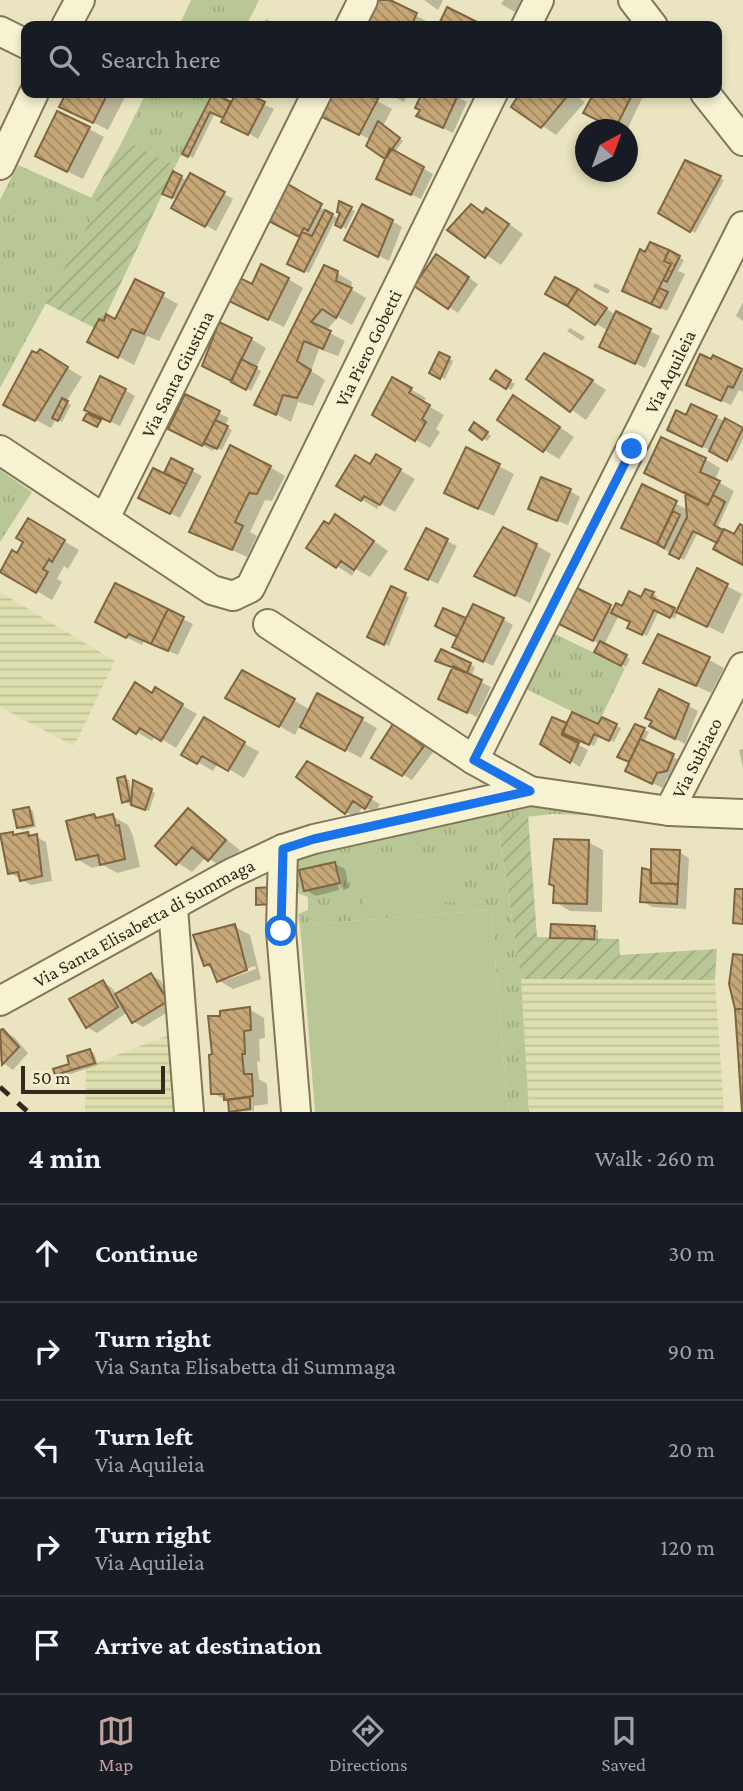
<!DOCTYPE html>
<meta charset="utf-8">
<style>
body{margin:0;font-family:"Crimson Pro",serif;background:#20242c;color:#f1f3f6}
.compass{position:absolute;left:575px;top:119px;width:63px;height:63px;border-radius:50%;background:#171b24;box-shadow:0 4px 10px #0003;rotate:41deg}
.scale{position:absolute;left:21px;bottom:18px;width:144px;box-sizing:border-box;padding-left:7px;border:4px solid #322b1d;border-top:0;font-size:19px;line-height:24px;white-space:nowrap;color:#322b1d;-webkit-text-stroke:5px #f2eecf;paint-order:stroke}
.stop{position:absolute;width:21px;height:21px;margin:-16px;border:5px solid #1a73e8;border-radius:50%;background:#fff}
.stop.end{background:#1a73e8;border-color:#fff;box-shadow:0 2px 7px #0008}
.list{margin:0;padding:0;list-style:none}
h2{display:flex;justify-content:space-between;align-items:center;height:91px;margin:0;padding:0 28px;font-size:30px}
h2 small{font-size:23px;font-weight:400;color:#9ea1a6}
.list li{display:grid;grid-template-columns:46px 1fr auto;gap:21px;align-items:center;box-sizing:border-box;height:98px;padding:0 28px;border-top:2px solid #363941}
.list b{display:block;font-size:26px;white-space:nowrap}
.list p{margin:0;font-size:23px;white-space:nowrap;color:#9ea1a6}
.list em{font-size:23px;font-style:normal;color:#9ea1a6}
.icon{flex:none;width:38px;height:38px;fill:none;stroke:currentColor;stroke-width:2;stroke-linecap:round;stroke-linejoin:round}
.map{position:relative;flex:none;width:743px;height:1112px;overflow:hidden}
.search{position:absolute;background:#171b24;box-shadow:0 4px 10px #0003;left:21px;right:21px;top:21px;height:77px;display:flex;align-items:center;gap:18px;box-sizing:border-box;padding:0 24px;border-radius:14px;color:#9ea1a6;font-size:26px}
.sheet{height:581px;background:#171b24}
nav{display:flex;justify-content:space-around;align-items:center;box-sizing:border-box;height:98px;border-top:2px solid #363941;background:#171b24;font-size:19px;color:#9ea1a6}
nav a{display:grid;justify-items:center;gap:4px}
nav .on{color:#c4a29c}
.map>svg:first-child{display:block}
.farmland{fill:url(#farmland-rules)}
.grass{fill:url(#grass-tufts)}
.garden{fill:url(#garden-furrows)}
.pitch{fill:#b8c795}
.shadow{fill:#0003;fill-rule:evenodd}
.building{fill:url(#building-back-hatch);stroke:#7f6541;stroke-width:2}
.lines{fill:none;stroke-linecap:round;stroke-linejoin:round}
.minor-casing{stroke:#827659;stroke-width:32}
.minor{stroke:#f6f2d2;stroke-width:28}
.rail{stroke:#322b1d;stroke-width:5;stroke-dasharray:12 12;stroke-linecap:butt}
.route{stroke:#1a73e8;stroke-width:9}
.labels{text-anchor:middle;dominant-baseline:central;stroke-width:6;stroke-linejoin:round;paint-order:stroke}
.street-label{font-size:19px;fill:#322b1d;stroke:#f2eecf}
</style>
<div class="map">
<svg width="743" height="1112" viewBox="0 0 743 1112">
<defs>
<pattern id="farmland-rules" width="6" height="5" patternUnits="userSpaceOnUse" patternTransform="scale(1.75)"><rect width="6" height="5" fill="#dedfae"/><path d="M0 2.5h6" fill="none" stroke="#bfc095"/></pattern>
<pattern id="grass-tufts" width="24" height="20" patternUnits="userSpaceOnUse" patternTransform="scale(1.75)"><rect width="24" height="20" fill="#b8c795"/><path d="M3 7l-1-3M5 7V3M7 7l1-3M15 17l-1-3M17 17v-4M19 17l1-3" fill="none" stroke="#9fab80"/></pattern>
<pattern id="garden-furrows" width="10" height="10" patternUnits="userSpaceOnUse" patternTransform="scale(1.75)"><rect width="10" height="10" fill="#b8c795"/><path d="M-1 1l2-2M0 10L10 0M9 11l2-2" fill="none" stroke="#9fab80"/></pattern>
<pattern id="building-back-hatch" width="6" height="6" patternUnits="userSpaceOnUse" patternTransform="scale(1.75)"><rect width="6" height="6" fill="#c6a778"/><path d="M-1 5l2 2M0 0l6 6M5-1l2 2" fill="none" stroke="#a18862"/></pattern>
</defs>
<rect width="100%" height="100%" fill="#eae5c0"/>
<!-- farmland -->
<path class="farmland" d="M0,592L115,661L74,746L0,707Z
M521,979L715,980L724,1112H529Z
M174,1033L179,1112H85L86,1067Z"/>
<!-- grass -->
<path class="grass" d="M191,0H259L246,26H179Z
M146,93H212L176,165L123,140Z
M18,165L101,202L0,388V200Z
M0,470L32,492L0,542Z
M549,631L625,668L598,724L522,687Z
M560,804L618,816L553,814L497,820L521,979L529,1112H508L491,910L300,925L298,914L308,910V897L294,892L298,859L509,809Z"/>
<!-- garden -->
<path class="garden" d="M123,140L176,165L99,330L45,303L100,203L91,198Z
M528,814L537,937L619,939L620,955L717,949L715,980L521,979L497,819Z"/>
<!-- pitch -->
<path class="pitch" d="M460,855L463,901L363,910L360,861Z
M491,910L508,1112H315L300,925Z"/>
<!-- shadow -->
<path class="shadow" d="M379,0H386L426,21L423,26H366Z
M424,0H443L438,10Z
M504,0H521L515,12L501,4Z
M266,19L280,26H263Z
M68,93H127L108,130L62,106Z
M238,93L274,109L258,139L215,113L193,158L184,153L214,94L232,104Z
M334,93H362L392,109L383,126L403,141L395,152L433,174L421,199L388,184L387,159L371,140L320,114Z
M386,93H408L404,102Z
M424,93H450L467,102L453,133L428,121L417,107Z
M523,93H572L585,102L556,135L513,106Z
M596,93H641L644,94L627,130H618L586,113Z
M89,129L104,137L83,179L52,164Z
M174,173L188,181L191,175L233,199L216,231L173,207L177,200L164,193Z
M720,178L724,180L695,233L661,212Z
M286,186L339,219L342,213L340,203L355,211L346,229L334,222L309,273L289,263L301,237L279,225Z
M484,214L502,219L523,234L501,265L449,230L458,217L462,219Z
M392,221L402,227L389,261L356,245Z
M651,244L684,260L678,271L685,274L667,311L640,298L646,254Z
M446,262L478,284L458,313L449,307Z
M337,273L352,282L351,289L366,298L352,325L338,317L326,331L345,341L338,356L319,349L311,371L325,380L313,406L298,402L291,422L256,404Z
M288,279L303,288L284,327L242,307L252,286Z
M136,281L178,304L159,341L147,336L134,365L90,341L105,324L115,321Z
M595,283L610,290L608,294L593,287Z
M583,293L616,315L660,336L645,368L611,351L608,331L567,305Z
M743,302V321L736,316Z
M570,328L585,337L582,341L567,331Z
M251,339L266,348L256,368L261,371L251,391L219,374Z
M440,354L453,361L445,379L431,372Z
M714,358L743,371V392L739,390L731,405L698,390Z
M55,360L82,377L66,402L71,405L62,422L56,419L51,428L21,412Z
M573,368L606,390L586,420L529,379Z
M497,373L515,384L511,390L493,379Z
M393,379L426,398L423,403L444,415L436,429L440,432L430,448L374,415Z
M125,390L135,396L120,426L96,415Z
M529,406L574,437L559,459L544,450Z
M692,406L743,430V439L732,461L679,435Z
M219,413L229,418L225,426L232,430L222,450L215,447L213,451L180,434Z
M479,427L491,436L487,441L471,430Z
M467,450L514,474L494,516L461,501Z
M376,456L415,479L395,512L380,503L377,509L339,486L370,466Z
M705,459L720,468L715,480L734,491L717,529L735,536L743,528V564L719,542L698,532L684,560L639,536L643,487L688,510L687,494Z
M172,460L202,476L180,518L150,503Z
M270,467L285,476L272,501L265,500L250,532L257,536L247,557L191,531Z
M570,491L580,497L568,525L540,514Z
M29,520L79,550L68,569L64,566L57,579L62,582L52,600L2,571L25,542Z
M351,525L388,551L370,577L356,569L352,576L308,547L330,526Z
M426,530L457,546L438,584L417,574Z
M536,545L551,554L530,603L492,584Z
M698,571L742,594L723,634L678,611L675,619L659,611L647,636L629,627L632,622L619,615L604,645L630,659L626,667L596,652L600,644L562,624L578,591L615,610L617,605L623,608L630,594L642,599L646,591L657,596L655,601L678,612Z
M116,585L193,624L178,655L144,641L142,645L112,630Z
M392,588L409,597L389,646L369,636Z
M444,610L467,621L503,619L513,625L493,666L464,652Z
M688,648L724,668L711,693L646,662Z
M442,651L475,667L471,677L491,687L477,717L450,704L454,668Z
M243,672L311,710L318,695L377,728L361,758L300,725L295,735L228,697Z
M156,690L197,714L176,748L155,735L152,741L115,719L153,695Z
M660,691L698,711L685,744L661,731Z
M603,719L621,728L614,742L599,735L594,746L573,736L571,741L588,750L580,767L542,743L568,725L598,726Z
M204,720L259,752L244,778L218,763L213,771L184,754Z
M636,726L649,732L644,742L683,762L677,776L667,778L663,788L637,776L631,762L619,756Z
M403,732L433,752L412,780L373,757Z
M743,749V768L739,750Z
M307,763L380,804L375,813L363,806L356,818L346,812Z
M125,778L129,780L132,796L135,782L155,793L149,811L123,802Z
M29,808L33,811L36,827L22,830L18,827Z
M188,810L240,850L224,868L206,857L192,872L178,863Z
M94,816L99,819L112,816L128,825L133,836L140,867L117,873L103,865L92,868L77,859Z
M28,833L46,842L52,881L31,885L10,873L12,834Z
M588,842L603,850L602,912L570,911L555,902Z
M679,852L689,858L686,909L652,907L642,901L644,870L651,872Z
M335,864L345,869L349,888L343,890L338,868H335L339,890L316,896L306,890Z
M234,926L250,935L261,979L233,989L218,980L214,970L205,965ZM255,966L256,969L226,980V976Z
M594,928L598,930V941L552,937Z
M151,975L161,981L176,1007L143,1027L133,1021L128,1012L97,1033L87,1027L103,982L112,988L117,995Z
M249,1009L264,1018L265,1038L259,1039L260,1061L257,1062L259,1079L267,1084L268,1104L254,1106V1111L232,1112L230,1102L212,1093L214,1055L222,1018Z
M0,1030L14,1037L28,1053L13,1070L0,1061Z
M90,1051L94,1053L98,1065L61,1077L57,1074Z"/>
<!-- building -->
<path class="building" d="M377,0H390L417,13L411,26H364Z
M447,7L485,26H438Z
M66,93H108L93,123L59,107Z
M213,93L231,102L223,118L210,112L188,157L182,154Z
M236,93H247L265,102L248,135L221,122Z
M333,93H366L378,99L359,135L318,115L328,94L331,96Z
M422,93L458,95L443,128L416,116L420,110L415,108Z
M520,93H570L541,128L511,107Z
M594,93H633L615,129L583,113Z
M57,111L90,127L67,172L35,156Z
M378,121L400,138L385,159L366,146Z
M390,148L424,167L411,195L376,179Z
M685,160L721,176L690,232L658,213Z
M173,171L182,176L172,198L162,194Z
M190,173L225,192L205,227L171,208Z
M286,183L322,204L308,231L304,228L299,237L267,220Z
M339,201L352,207L341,228L335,225L340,213L337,212Z
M362,204L393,220L378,257L344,240Z
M471,204L483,213L486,208L509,224L485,258L447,230Z
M325,210L333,214L304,272L287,264L302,232L312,236Z
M650,242L669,250L664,261L671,264L651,304L622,291L640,249L645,252Z
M669,250L680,256L667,282L663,280L671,264L664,261Z
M436,254L469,277L448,309L414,286Z
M261,264L289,278L268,320L225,299L236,276L252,284Z
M324,265L338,271L336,281L352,288L336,318L322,309L311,322L331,331L323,349L304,341L297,361L311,370L297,398L283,395L276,415L254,405Z
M555,277L578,289L567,306L545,294Z
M135,279L164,293L144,334L132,329L118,358L87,342L99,319L104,321L106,314L115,319Z
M659,288L668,292L660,308L651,304Z
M578,289L607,308L595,325L567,306Z
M616,311L651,329L635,364L599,347Z
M219,322L252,338L231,381L202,366Z
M40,349L68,367L35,421L3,405L32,351L37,353Z
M439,352L450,357L440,379L429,373Z
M544,353L593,380L570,412L526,379Z
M700,354L711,359L713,355L742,369L733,388L728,386L721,401L686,385Z
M241,359L257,367L246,390L231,382Z
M496,370L511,380L506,389L490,379Z
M100,376L126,389L110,422L84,410Z
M392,377L412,388L409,393L430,405L422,419L426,422L415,441L372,415Z
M185,394L220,411L202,446L168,429Z
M513,395L560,427L543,452L497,420Z
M62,398L68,401L58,421L52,418Z
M691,404L717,416L702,447L667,430L676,410L686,415Z
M87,413L101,420L97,427L83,420Z
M725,418L743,428L727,461L709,451Z
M215,420L228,426L217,449L204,443Z
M474,422L488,432L482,440L469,430Z
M661,437L706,458L700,472L720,481L708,505L644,473Z
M230,445L271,466L257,494L249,493L235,522L243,526L232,550L189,532Z
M466,447L500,464L478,509L444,493Z
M376,454L401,469L380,505L364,496L361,501L336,486L355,455L370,464Z
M171,458L193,469L186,484L164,473Z
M153,468L186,484L170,514L138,498Z
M541,477L571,489L557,521L528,509Z
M642,484L677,501L657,544L621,528Z
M685,492L708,505L713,495L725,502L714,525L723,530L717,543L693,531L679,559L669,554L687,517Z
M673,511L680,515L664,548L657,544Z
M335,514L374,541L354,570L341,561L336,568L306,548L324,521L329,524Z
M28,518L65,540L52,562L49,559L43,569L48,572L36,593L0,572L12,550L17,553L23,542L16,538Z
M740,524L743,526V565L713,549L724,529L734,534Z
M503,527L537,544L515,596L474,576Z
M426,528L448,539L428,580L405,569Z
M697,568L728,584L707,627L676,612Z
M115,583L168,609L151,644L129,634L126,638L95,622Z
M391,586L406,593L384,645L367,637Z
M577,588L611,605L593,641L559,624Z
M645,589L654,592L651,597L675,608L670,618L654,610L642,635L627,628L630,622L611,613L616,603L622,606L629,591L641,597Z
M473,604L504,618L483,662L452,647Z
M443,608L466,618L457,637L435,626Z
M168,609L184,617L168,651L151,644Z
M658,634L710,657L696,686L643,663Z
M600,641L627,655L621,666L594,652Z
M441,649L471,663L467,673L435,661Z
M453,666L482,680L467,713L438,699Z
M242,670L295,699L279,727L225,698Z
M135,682L152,693L155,687L183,704L161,741L140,728L136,734L113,719Z
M659,689L689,704L675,739L649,726L652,721L645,718Z
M317,693L363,718L345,751L300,727Z
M572,712L598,724L602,717L617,724L609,741L594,734L589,745L562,733Z
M204,717L245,742L228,771L202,756L197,764L181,755Z
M552,717L567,723L562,735L579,743L570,763L540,744Z
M393,724L424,746L402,776L371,758Z
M635,724L645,728L629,762L617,757Z
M640,739L674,754L667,771L657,773L652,784L625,771Z
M307,761L372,797L365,809L353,801L345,814L296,777Z
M125,776L130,800L122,803L117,778Z
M133,780L152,789L145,810L131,805Z
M29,807L33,825L17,828L13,810Z
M188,808L226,840L208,861L192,847L176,865L155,846Z
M94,814L96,818L113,814L116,826L119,825L125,859L100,865L98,855L76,860L66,821Z
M13,832V835L28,832L29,836L37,834L42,876L20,881L18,872L8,874L0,834Z
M554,839L589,840L587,904L553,903L554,886L549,884Z
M651,849L680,850L678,884L651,883Z
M335,862L340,883L304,891L299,870Z
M642,868L650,870L651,883L678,884L677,904L640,902Z
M274,887V904L256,905V888Z
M735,889H743V924L733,923Z
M235,924L247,970L217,982L210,964L204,966L193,935Z
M551,924L595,926L594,939L550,938Z
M733,954L743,955V1009H735L729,984Z
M151,973L168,1001L132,1023L115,994Z
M103,980L118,1007L86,1028L69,999Z
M250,1007L251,1030L244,1031L245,1054H242L244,1074H252L253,1096L224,1100V1094H211L209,1055L212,1054L208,1016H220V1011Z
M735,1009H743V1112H742Z
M3,1029L19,1047L2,1065L0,1030Z
M90,1049L95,1063L55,1075L53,1069L69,1064L67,1056Z
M250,1097V1109L229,1112L228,1100Z"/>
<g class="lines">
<defs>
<g id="minor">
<path d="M633,0L653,26"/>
<path d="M66,26L80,0"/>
<path d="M350,26L363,0"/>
<path d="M526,26L539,0"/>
<path d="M0,31L26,44"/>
<path d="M705,93L743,141"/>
<path d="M0,165L34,93"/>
<path id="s1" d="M0,450L212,590L233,596L250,588L493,93"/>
<path id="s2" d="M105,518L317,93"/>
<path d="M268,624L474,760"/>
<path id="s3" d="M530,791L474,760L743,226"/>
<path id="s4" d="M669,811L743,667"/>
<path d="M283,849L281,931L296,1112"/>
<path d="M173,908L189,1112"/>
<path id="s5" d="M0,1001L230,874L283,849L314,839L530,791L669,811L743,814"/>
</g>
</defs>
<!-- minor casing -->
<use href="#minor" class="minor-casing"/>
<!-- minor -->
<use href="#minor" class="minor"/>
<!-- rail -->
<path class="rail" d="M0,1087L28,1112"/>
</g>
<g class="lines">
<!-- route -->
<path class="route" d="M281,931L283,849L314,839L530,791L474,760L632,449"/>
</g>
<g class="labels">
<!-- street labels -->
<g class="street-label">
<text stroke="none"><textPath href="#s1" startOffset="562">Via Piero Gobetti</textPath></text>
<text stroke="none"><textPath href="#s3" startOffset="499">Via Aquileia</textPath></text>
<text stroke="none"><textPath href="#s2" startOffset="161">Via Santa Giustina</textPath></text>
<text stroke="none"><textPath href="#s4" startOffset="60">Via Subiaco</textPath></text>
<text stroke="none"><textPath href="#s5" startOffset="164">Via Santa Elisabetta di Summaga</textPath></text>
</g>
</g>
</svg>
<svg class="compass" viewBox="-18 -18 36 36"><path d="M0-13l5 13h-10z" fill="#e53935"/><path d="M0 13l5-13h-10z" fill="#9ea1a6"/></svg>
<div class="scale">50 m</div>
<div class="stop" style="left:281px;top:931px"></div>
<div class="stop end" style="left:632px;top:449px"></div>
<div class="search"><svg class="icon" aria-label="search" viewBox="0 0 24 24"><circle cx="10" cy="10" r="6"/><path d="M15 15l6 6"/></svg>Search here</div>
</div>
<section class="sheet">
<h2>4 min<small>Walk · 260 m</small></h2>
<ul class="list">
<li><svg class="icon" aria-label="ahead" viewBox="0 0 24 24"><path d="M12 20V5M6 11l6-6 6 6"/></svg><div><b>Continue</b></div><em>30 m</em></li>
<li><svg class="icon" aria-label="right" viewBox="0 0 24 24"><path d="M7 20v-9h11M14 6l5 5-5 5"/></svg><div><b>Turn right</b><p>Via Santa Elisabetta di Summaga</p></div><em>90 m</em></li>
<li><svg class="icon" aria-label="left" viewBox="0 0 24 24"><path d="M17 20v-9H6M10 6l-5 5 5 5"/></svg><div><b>Turn left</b><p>Via Aquileia</p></div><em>20 m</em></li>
<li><svg class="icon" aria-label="right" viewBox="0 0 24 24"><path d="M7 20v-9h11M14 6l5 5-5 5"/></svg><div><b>Turn right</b><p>Via Aquileia</p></div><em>120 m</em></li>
<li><svg class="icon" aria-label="arrive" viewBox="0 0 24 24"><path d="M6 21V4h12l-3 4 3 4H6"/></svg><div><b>Arrive at destination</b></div></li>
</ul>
</section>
<nav>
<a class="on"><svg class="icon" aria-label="map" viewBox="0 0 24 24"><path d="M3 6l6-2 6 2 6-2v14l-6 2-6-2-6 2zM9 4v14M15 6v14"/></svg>Map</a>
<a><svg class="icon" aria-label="directions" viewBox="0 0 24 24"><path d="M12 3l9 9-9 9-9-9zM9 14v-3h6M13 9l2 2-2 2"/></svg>Directions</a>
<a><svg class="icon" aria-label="saved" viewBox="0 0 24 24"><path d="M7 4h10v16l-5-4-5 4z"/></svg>Saved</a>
</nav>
